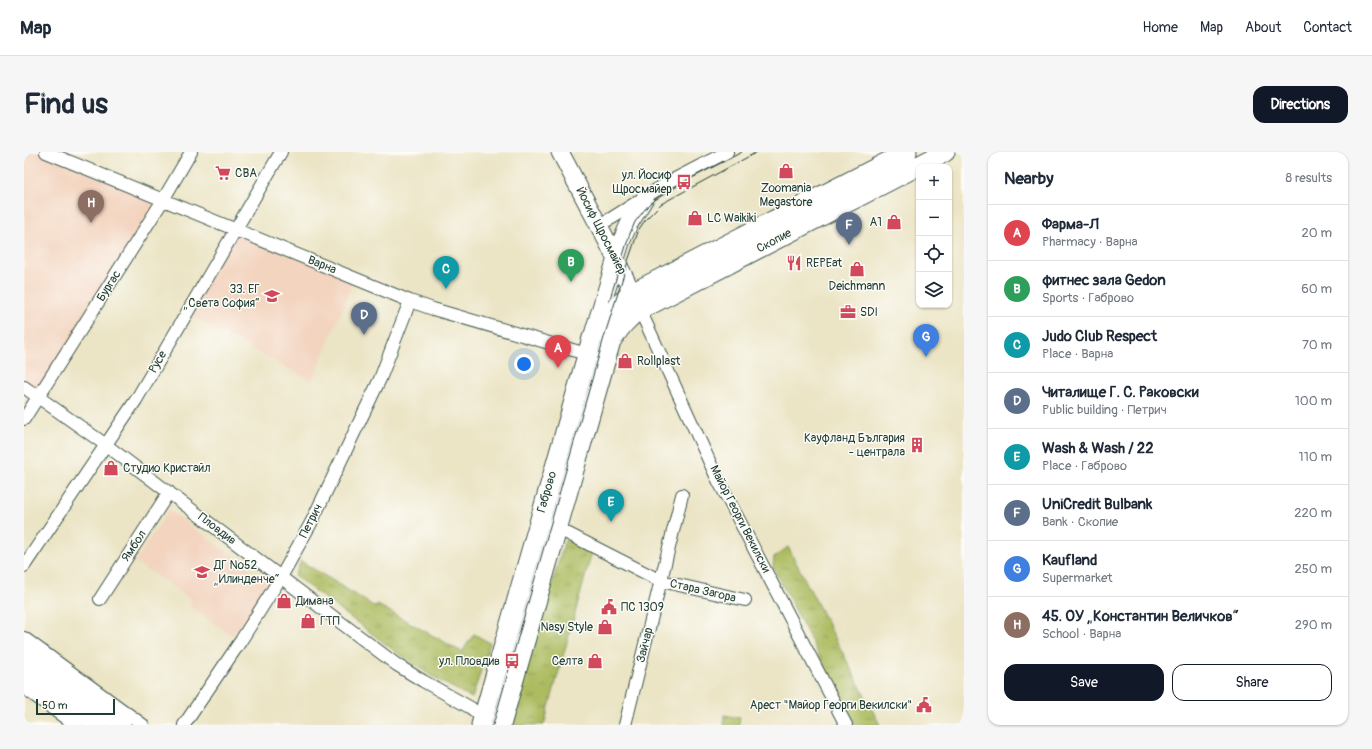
<!DOCTYPE html>
<meta charset="utf-8">
<style>
body{margin:0;font-family:Pangolin,sans-serif;background:#f6f6f7;color:#1f2937}
.controls{position:absolute;right:12px;top:12px;display:grid;overflow:hidden;border-radius:8px;box-shadow:0 1px 3px #0004}
.controls button{width:36px;height:36px;display:grid;place-items:center;padding:0;border:0;border-bottom:1px solid #e0e1e3;background:#fff;color:#1f2937;font:20px sans-serif}
.scale{position:absolute;left:12px;bottom:10px;width:79px;box-sizing:border-box;padding-left:4px;border:2px solid #1f3d34;border-top:0;font-size:11px;line-height:14px;white-space:nowrap;color:#1f3d34;-webkit-text-stroke:3px #fdfcf7;paint-order:stroke}
.you{position:absolute;left:500px;top:212px;width:14px;height:14px;margin:-10px;border:3px solid #fff;border-radius:50%;background:#1a73e8;box-shadow:0 0 0 6px #1a73e833}
.badge{display:grid;place-items:center;width:26px;height:26px;border-radius:50%;background:#111827;color:#fff;font-size:13px;font-weight:700}
.pin{position:absolute;translate:-50% -33px;filter:drop-shadow(0 1px 2px #0008)}
.pin::after{content:'';position:absolute;top:21px;width:14px;height:12px;background:inherit;clip-path:polygon(0 0,100% 0,50% 100%)}
.list{margin:0;padding:0;list-style:none}
h2{display:flex;justify-content:space-between;align-items:center;height:52px;margin:0;padding:0 16px;font-size:17px}
h2 small{font-size:13px;font-weight:400;color:#747a83}
.list li{display:grid;grid-template-columns:26px 1fr auto;gap:12px;align-items:center;box-sizing:border-box;height:56px;padding:0 16px;border-top:1px solid #e0e1e3}
.list b{display:block;font-size:15px;white-space:nowrap}
.list p{margin:0;font-size:13px;white-space:nowrap;color:#747a83}
.list em{font-size:13px;font-style:normal;color:#747a83}
.actions{display:flex;gap:8px;padding:12px 16px}
.actions a{flex:1;padding:9px 0;border:1px solid #111827;border-radius:12px;text-align:center;font-size:14px;color:#111827}
.actions .main{background:#111827;color:#fff}
.icon{flex:none;width:22px;height:22px;fill:none;stroke:currentColor;stroke-width:2;stroke-linecap:round;stroke-linejoin:round}
.map{position:relative;flex:none;width:940px;height:573px;overflow:hidden;border-radius:12px}
header{display:flex;align-items:center;gap:24px;box-sizing:border-box;height:56px;padding:0 20px;background:#fff;border-bottom:1px solid #e0e1e3}
header strong{font-size:19px}
nav{display:flex;gap:22px;margin-inline-start:auto;font-size:14px}
.intro{display:flex;align-items:center;justify-content:space-between;box-sizing:border-box;height:96px;padding:0 24px}
h1{margin:0;font-size:28px}
.button{padding:10px 18px;border-radius:12px;background:#111827;color:#fff;font-size:14px;font-weight:700}
main{display:flex;gap:24px;padding:0 24px}
aside{flex:1;background:#fff;border-radius:12px;box-shadow:0 1px 3px #0004}
.map>svg:first-child{display:block}
.built{fill:#f3d4bf}
.grass{fill:url(#grass-tufts);stroke:#667c49}
.lines{fill:none;stroke-linecap:round;stroke-linejoin:round}
.street-casing{stroke:#3e564a;stroke-width:14}
.secondary-casing{stroke:#3e564a;stroke-width:19}
.primary-casing{stroke:#3e564a;stroke-width:21}
.street{stroke:#fff;stroke-width:12}
.secondary{stroke:#fff;stroke-width:17}
.primary{stroke:#fff;stroke-width:19}
.tram{stroke:#1f3d34;stroke-width:1}
.labels{text-anchor:middle;dominant-baseline:central;stroke-width:3;stroke-linejoin:round;paint-order:stroke}
.poi-label{font-size:12px;fill:#1f3d34;stroke:#fdfcf7;text-anchor:start}
.street-label{font-size:12px;fill:#1f3d34;stroke:#fdfcf7}
</style>
<header>
<strong>Map</strong>
<nav><a>Home</a><a>Map</a><a>About</a><a>Contact</a></nav>
</header>
<div class="intro"><h1>Find us</h1><a class="button">Directions</a></div>
<main>
<div class="map">
<svg width="940" height="573" viewBox="0 0 940 573">
<defs>
<pattern id="grass-tufts" width="24" height="20" patternUnits="userSpaceOnUse"><rect width="24" height="20" fill="#acbb5e"/><path d="M3 7l-1-3M5 7V3M7 7l1-3M15 17l-1-3M17 17v-4M19 17l1-3" fill="none" stroke="#8b994e"/></pattern>
</defs>
<rect width="100%" height="100%" fill="#fdfcf7"/>
<filter id="ink" filterUnits="userSpaceOnUse"><feTurbulence type="fractalNoise" baseFrequency=".025" numOctaves="2"/><feDisplacementMap in="SourceGraphic" scale="8" xChannelSelector="R" yChannelSelector="G"/><feConvolveMatrix kernelMatrix="1 2 1 2 8 2 1 2 1" color-interpolation-filters="sRGB"/></filter>
<filter id="wash" filterUnits="userSpaceOnUse"><feTurbulence type="fractalNoise" baseFrequency=".012" numOctaves="4" result="noise"/><feDisplacementMap in="SourceGraphic" scale="16" xChannelSelector="R" yChannelSelector="G"/><feGaussianBlur stdDeviation="0.9" result="paint"/><feColorMatrix in="noise" values="0 0 0 0 0 0 0 0 0 0 0 0 0 0 0 0 0 1.4 0 .05"/><feComposite in="paint" operator="in"/></filter>
<g filter="url(#wash)">
<rect width="100%" height="100%" fill="#ebe4c5"/>
<!-- built -->
<path class="built" d="M0,0H22L139,48L14,246L0,235Z
M211,78L331,126L288,229L162,161Z
M145,358L245,431L209,484L165,454L168,448L111,410Z"/>
<!-- grass -->
<path class="grass" d="M541,388L568,400L520,573H486Z
M764,395L856,573H831L749,415L750,405Z
M277,409L351,455L354,453L438,500L450,482L466,491L448,546L407,524L371,499L271,424Z
M700,563L716,566L715,573H700Z"/>
</g>
<g filter="url(#ink)">
<g class="lines">
<defs>
<path id="street" d="M22,0L386,149L409,157L569,204
M574,73L588,66L645,30L703,0
M616,158L693,326L822,573
M0,235L82,293L373,513L399,529L447,556L453,561L461,570
M0,267L139,48L167,0
M529,374L637,429L721,448
M0,414L112,248L257,0
M76,447L145,340
M0,486L119,573
M0,536L51,573
M160,573L216,490L257,425L287,371L356,227L386,149
M601,573L658,343"/>
<path id="secondary" d="M536,0L583,89L614,153
M570,179L597,90L605,72L621,46"/>
<path id="primary" d="M0,503L97,573
M0,520L73,573
M457,573L568,186C579,168 591,154 608,141L883,0
M477,573L587,189C596,176 603,166 616,158L921,0"/>
</defs>
<!-- street casing -->
<use href="#street" class="street-casing"/>
<!-- secondary casing -->
<use href="#secondary" class="secondary-casing"/>
<!-- primary casing -->
<use href="#primary" class="primary-casing"/>
<!-- street -->
<use href="#street" class="street"/>
<!-- secondary -->
<use href="#secondary" class="secondary"/>
<!-- primary -->
<use href="#primary" class="primary"/>
<!-- tram -->
<path class="tram" d="M585,150L605,84L611,70L626,51L660,30L718,0
M469,573L581,182L605,106L615,77L622,67L637,52L733,0"/>
</g>
</g>
<!-- icons -->
<defs>
<symbol id="shop-bare" viewBox="-9 -9 18 18"><path d="M-5-2.5h2.3a2.7 3.5 0 0 1 5.4 0H5L5.5 6h-11ZM-1.5-2.5h3a1.5 2.3 0 0 0-3 0Z" fill="#d1495b" stroke="#fdfcf7" stroke-width="2.5" paint-order="stroke"/></symbol>
<symbol id="supermarket-bare" viewBox="-9 -9 18 18"><path d="M-6-5.5h2.5l.6 2H6L4.5 2H-2.5L-4.4-4H-6ZM-1.5 3.2a1.3 1.3 0 1 0 .1 0ZM3 3.2a1.3 1.3 0 1 0 .1 0Z" fill="#d1495b" stroke="#fdfcf7" stroke-width="2.5" paint-order="stroke"/></symbol>
<symbol id="bus-bare" viewBox="-9 -9 18 18"><path d="M-5-6H5V4H4V6H2V4H-2V6H-4V4H-5ZM-3.5-4V0h7V-4ZM-3.5 1.2v1.5H-2V1.2ZM2 1.2v1.5H3.5V1.2Z" fill="#d1495b" stroke="#fdfcf7" stroke-width="2.5" paint-order="stroke"/></symbol>
<symbol id="restaurant-bare" viewBox="-9 -9 18 18"><path d="M-5-6h1v4h1v-4h1v4h1v-4h1v5L-1.5 .5V6h-2V.5L-5-1ZM5-6V6H3V1.5H1.5Q1.5-4 5-6Z" fill="#d1495b" stroke="#fdfcf7" stroke-width="2.5" paint-order="stroke"/></symbol>
<symbol id="school-bare" viewBox="-9 -9 18 18"><path d="M0-5L7-2L0 1L-7-2ZM-4 1L0 2.5L4 1V4Q0 6-4 4Z" fill="#d1495b" stroke="#fdfcf7" stroke-width="2.5" paint-order="stroke"/></symbol>
<symbol id="office-bare" viewBox="-9 -9 18 18"><path d="M-6-3h4V-5.5h4V-3h4V5H-6ZM-1-4.5V-3h2v-1.5ZM-6 0V1H6V0Z" fill="#d1495b" stroke="#fdfcf7" stroke-width="2.5" paint-order="stroke"/></symbol>
<symbol id="building-bare" viewBox="-9 -9 18 18"><path d="M-4-6H4V6H1V3H-1V6H-4ZM-2.5-4.3h1.7v1.8h-1.7ZM.8-4.3h1.7v1.8H.8ZM-2.5-1h1.7V.8h-1.7ZM.8-1h1.7V.8H.8Z" fill="#d1495b" stroke="#fdfcf7" stroke-width="2.5" paint-order="stroke"/></symbol>
<symbol id="civic-bare" viewBox="-9 -9 18 18"><path d="M-.6-6.5H3V-4.5H.6V-3L4-1V1h2V6H-6V1h2V-1L-.6-3ZM-1.2 2.5V6h2.4V2.5Z" fill="#d1495b" stroke="#fdfcf7" stroke-width="2.5" paint-order="stroke"/></symbol>
</defs>
<g fill-rule="evenodd">
<use href="#shop-bare" x="751" y="8" width="22" height="22"/>
<use href="#supermarket-bare" x="188" y="10" width="22" height="22"/>
<use href="#bus-bare" x="649" y="19" width="22" height="22"/>
<use href="#shop-bare" x="660" y="55" width="22" height="22"/>
<use href="#shop-bare" x="859" y="59" width="22" height="22"/>
<use href="#restaurant-bare" x="759" y="100" width="22" height="22"/>
<use href="#shop-bare" x="822" y="106" width="22" height="22"/>
<use href="#school-bare" x="237" y="133" width="22" height="22"/>
<use href="#office-bare" x="813" y="149" width="22" height="22"/>
<use href="#shop-bare" x="590" y="198" width="22" height="22"/>
<use href="#building-bare" x="882" y="282" width="22" height="22"/>
<use href="#shop-bare" x="76" y="305" width="22" height="22"/>
<use href="#school-bare" x="167" y="409" width="22" height="22"/>
<use href="#shop-bare" x="249" y="438" width="22" height="22"/>
<use href="#civic-bare" x="574" y="444" width="22" height="22"/>
<use href="#shop-bare" x="273" y="458" width="22" height="22"/>
<use href="#shop-bare" x="570" y="464" width="22" height="22"/>
<use href="#bus-bare" x="477" y="498" width="22" height="22"/>
<use href="#shop-bare" x="560" y="498" width="22" height="22"/>
<use href="#civic-bare" x="889" y="542" width="22" height="22"/>
</g>
<g class="labels">
<!-- poi labels -->
<g class="poi-label">
<text x="211" y="21">CBA</text>
<text x="648" y="23" text-anchor="end">ул. Йосиф<tspan x="648" dy="14">Щросмайер</tspan></text>
<text x="762" y="36" text-anchor="middle">Zoomania<tspan x="762" dy="14">Megastore</tspan></text>
<text x="683" y="66">LC Waikiki</text>
<text x="858" y="70" text-anchor="end">A1</text>
<text x="782" y="111">REPEat</text>
<text x="833" y="134" text-anchor="middle">Deichmann</text>
<text x="236" y="137" text-anchor="end">33. ЕГ<tspan x="236" dy="14">„Света София“</tspan></text>
<text x="836" y="160">SDI</text>
<text x="613" y="209">Rollplast</text>
<text x="881" y="286" text-anchor="end">Кауфланд България<tspan x="881" dy="14">- централа</tspan></text>
<text x="99" y="316">Студио Кристайл</text>
<text x="190" y="413">ДГ №52<tspan x="190" dy="14">„Илинденче“</tspan></text>
<text x="272" y="449">Димана</text>
<text x="597" y="455">ПС 1309</text>
<text x="296" y="469">ГТП</text>
<text x="569" y="475" text-anchor="end">Nasy Style</text>
<text x="476" y="509" text-anchor="end">ул. Пловдив</text>
<text x="559" y="509" text-anchor="end">Селта</text>
<text x="888" y="553" text-anchor="end">Арест "Майор Георги Векилски"</text>
</g>
<!-- street labels -->
<g class="street-label">
<text transform="translate(577 79) rotate(63)">Йосиф Щросмайер</text>
<text transform="translate(750 89) rotate(-28)">Скопие</text>
<text transform="translate(298 113) rotate(22)">Варна</text>
<text transform="translate(85 134) rotate(-58)">Бургас</text>
<text transform="translate(134 210) rotate(-60)">Русе</text>
<text transform="translate(523 340) rotate(-74)">Габрово</text>
<text transform="translate(716 367) rotate(63)">Майор Георги Векилски</text>
<text transform="translate(287 369) rotate(-63)">Петрич</text>
<text transform="translate(193 377) rotate(37)">Пловдив</text>
<text transform="translate(110 394) rotate(-57)">Ямбол</text>
<text transform="translate(679 439) rotate(13)">Стара Загора</text>
<text transform="translate(621 493) rotate(-76)">Зайчар</text>
</g>
</g>
</svg>
<div class="controls">
<button>+</button>
<button>−</button>
<button><svg class="icon" aria-label="locate" viewBox="0 0 24 24"><circle cx="12" cy="12" r="6"/><path d="M12 2v4M12 18v4M2 12h4M18 12h4"/></svg></button>
<button><svg class="icon" aria-label="layers" viewBox="0 0 24 24"><path d="M12 4l9 5-9 5-9-5zM3 14l9 5 9-5"/></svg></button>
</div>
<div class="scale">50 m</div>
<div class="you"></div>
<div class="pin badge" style="left:534px;top:216px;background:#e0444e">A</div>
<div class="pin badge" style="left:547px;top:130px;background:#2e9e5b">B</div>
<div class="pin badge" style="left:422px;top:137px;background:#0f9aa8">C</div>
<div class="pin badge" style="left:340px;top:183px;background:#5c6f8a">D</div>
<div class="pin badge" style="left:587px;top:370px;background:#0f9aa8">E</div>
<div class="pin badge" style="left:825px;top:93px;background:#5c6f8a">F</div>
<div class="pin badge" style="left:902px;top:205px;background:#3f7fe0">G</div>
<div class="pin badge" style="left:67px;top:71px;background:#8d6e63">H</div>
</div>
<aside>
<h2>Nearby<small>8 results</small></h2>
<ul class="list">
<li><span class="badge" style="background:#e0444e">A</span><div><b>Фарма-Л</b><p>Pharmacy · Варна</p></div><em>20 m</em></li>
<li><span class="badge" style="background:#2e9e5b">B</span><div><b>фитнес зала Gedon</b><p>Sports · Габрово</p></div><em>60 m</em></li>
<li><span class="badge" style="background:#0f9aa8">C</span><div><b>Judo Club Respect</b><p>Place · Варна</p></div><em>70 m</em></li>
<li><span class="badge" style="background:#5c6f8a">D</span><div><b>Читалище Г. С. Раковски</b><p>Public building · Петрич</p></div><em>100 m</em></li>
<li><span class="badge" style="background:#0f9aa8">E</span><div><b>Wash &amp; Wash / 22</b><p>Place · Габрово</p></div><em>110 m</em></li>
<li><span class="badge" style="background:#5c6f8a">F</span><div><b>UniCredit Bulbank</b><p>Bank · Скопие</p></div><em>220 m</em></li>
<li><span class="badge" style="background:#3f7fe0">G</span><div><b>Kaufland</b><p>Supermarket</p></div><em>250 m</em></li>
<li><span class="badge" style="background:#8d6e63">H</span><div><b>45. ОУ „Константин Величков“</b><p>School · Варна</p></div><em>290 m</em></li>
</ul>
<div class="actions"><a class="main">Save</a><a>Share</a></div>
</aside>
</main>
